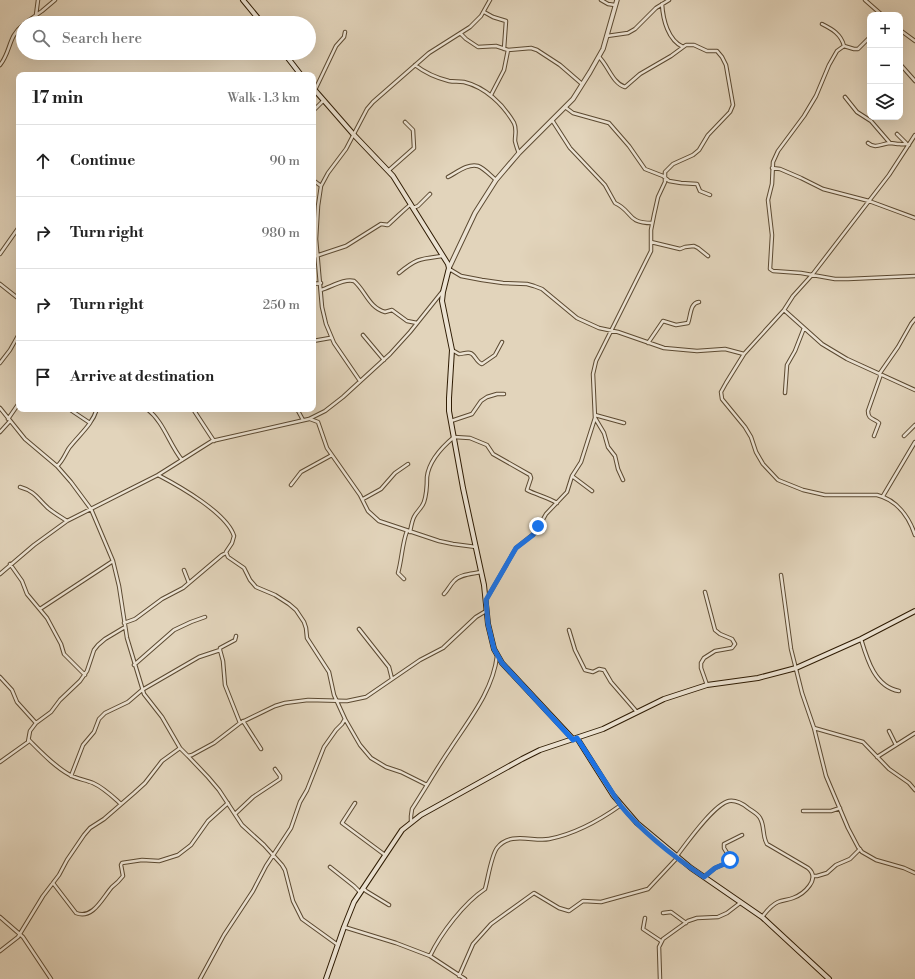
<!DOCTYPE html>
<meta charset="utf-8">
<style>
body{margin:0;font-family:"Libre Bodoni",serif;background:#f6f6f6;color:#222}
.controls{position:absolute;right:12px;top:12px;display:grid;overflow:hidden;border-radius:8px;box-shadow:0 4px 16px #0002}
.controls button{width:36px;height:36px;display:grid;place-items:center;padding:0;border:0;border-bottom:1px solid #e0e0e0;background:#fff;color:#222;font:20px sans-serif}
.stop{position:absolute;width:12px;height:12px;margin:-9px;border:3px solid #1a73e8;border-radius:50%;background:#fff}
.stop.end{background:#1a73e8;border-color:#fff;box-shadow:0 1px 4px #0008}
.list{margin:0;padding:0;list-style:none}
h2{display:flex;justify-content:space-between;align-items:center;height:52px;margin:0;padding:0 16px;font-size:17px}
h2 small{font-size:13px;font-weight:400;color:#767676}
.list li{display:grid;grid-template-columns:26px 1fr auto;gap:12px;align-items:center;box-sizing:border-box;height:72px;padding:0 16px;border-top:1px solid #e0e0e0}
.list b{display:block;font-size:15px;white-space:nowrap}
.list em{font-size:13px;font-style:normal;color:#767676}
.icon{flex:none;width:22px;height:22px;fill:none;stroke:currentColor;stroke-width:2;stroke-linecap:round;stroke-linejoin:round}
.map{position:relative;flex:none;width:915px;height:979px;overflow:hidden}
.search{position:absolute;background:#fff;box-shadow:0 4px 16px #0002;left:16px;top:16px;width:300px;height:44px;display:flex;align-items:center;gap:10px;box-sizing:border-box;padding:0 14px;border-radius:22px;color:#767676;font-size:15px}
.panel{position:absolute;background:#fff;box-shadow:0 4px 16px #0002;left:16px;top:72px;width:300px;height:340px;border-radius:8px}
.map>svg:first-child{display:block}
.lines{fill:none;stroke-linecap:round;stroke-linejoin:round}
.minor-casing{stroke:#5b4931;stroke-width:4.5}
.tertiary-casing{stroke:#5b4931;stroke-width:5.5}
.secondary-casing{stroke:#2e1b03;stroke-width:6}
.minor{stroke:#ece3d3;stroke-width:2.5}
.tertiary{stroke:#ece3d3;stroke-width:3.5}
.secondary{stroke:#ece3d3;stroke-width:4}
.route{stroke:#1a73e8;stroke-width:5}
</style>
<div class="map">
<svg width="915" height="979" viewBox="0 0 915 979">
<rect width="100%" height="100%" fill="#e2d4bb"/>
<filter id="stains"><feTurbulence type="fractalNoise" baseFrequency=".005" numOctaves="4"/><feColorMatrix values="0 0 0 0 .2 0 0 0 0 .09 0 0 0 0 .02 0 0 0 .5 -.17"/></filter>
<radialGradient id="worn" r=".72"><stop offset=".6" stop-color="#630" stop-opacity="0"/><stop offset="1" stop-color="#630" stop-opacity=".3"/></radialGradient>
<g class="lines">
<defs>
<path id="minor" d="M601,0L608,4L615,5
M865,0L882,15
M662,4C663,20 668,40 683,47
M484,12L493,17L506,21L504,49
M36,15L38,0
M25,23L42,11L55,0
M822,24C832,29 841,34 844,46
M900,30L915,41
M461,34L466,39L478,47L496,46L508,50L531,48L537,50L560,65L582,84
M607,36L628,33L635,29L656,8L669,0
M870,37L858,49H854L844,46L837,51L829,65L816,96L804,116L778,151L773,162L772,184L768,200L772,235L770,269L773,271L801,273L835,279H848L915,276
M900,64L915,81
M0,65C11,52 8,36 23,25
M415,65C424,72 437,78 449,81C454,82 459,81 464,82C485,87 503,104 514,123C517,129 515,134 515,141C516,145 517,149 519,153
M315,90L336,46L344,37L345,32
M491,95L504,70L508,50
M845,97L857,112L871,121L890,143
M565,107L573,113L609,123L629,146L645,169L663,176L669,181L681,183L697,184L700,191L710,195
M313,111L323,101
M552,120L570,148L605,185L615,203C633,211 626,223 652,223
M897,134L906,143
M915,135L889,175L812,275L793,296L784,310L744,354L726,383L721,392L722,399L745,427L751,437L756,452L763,464L778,480L803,490L825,495H877C897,500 909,517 915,535
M868,143C875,149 881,144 890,143C893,143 896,144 900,144C904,145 905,143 909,145
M772,168L780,169L801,178L823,189L869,201L915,218
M388,171L414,148L413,130L405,122
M448,177C456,173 468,163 478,166C484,168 491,176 496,180
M313,180L321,186
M413,208L418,206L430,194
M651,242L680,249L685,247L694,246L698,248L708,256
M0,254L19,227
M313,257L346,246L381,224C382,224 387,225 388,225C389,224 406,208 410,205
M448,271L451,270L461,276L482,280L503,283L527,284L534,286L542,289L577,318L599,328L618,332L664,348L697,351L725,349L744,354
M399,273C417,258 420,259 443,256
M0,284L19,299
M313,284L321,283
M321,290C331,287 345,278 354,281C365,290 369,308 385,312L392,310L407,321L417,323
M784,310L822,344L847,359L915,390
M363,335L384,360
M313,341L330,338
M648,343L663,321L676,325L688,323C691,315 690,303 699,302
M452,350L459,354C462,354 467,352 470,353C475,354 476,362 482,364L495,355L502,342
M0,363L10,350L19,334
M360,381L334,343L326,324L322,307L316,239L318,206L321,186L328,173L346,149L367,109L373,102L429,53L470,27L481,16L490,0
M785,393L787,365L795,351L804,328
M0,408L25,439L57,466L71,482L91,509L113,561L119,586L127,638L144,694L162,717L180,748
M147,409C164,422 169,444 182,460
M193,409L214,441
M297,409L303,420
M72,411L90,423
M595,415L624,423
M595,418L604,433L608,447L615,456L618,469L623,480
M8,419L19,403
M310,419L318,422L327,448L360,495L368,511L379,521L439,541L453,544L476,547
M451,421L472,414L481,401L487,397L497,394H504
M0,432L10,421
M874,436L879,423C874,418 868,420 868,411L880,377V373L898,347L911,324L915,319
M904,436L915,425
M57,466C63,461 65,454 69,448C79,435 92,425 97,409
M158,475C179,486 227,513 234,536L232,543L226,552L228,557L244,568L250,580L256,587L275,595L289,604L296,610L304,622L306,628L307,638L329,672L334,695L345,719L342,724L336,730L324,747L307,790L300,802L291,828L266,866L253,891L224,935L200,979
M572,476L592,491
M291,485L301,472L332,455
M20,487C35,491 38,499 48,508C54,513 61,517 67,521
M883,496L915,442
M363,499L381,489L395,473L408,464
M410,532C411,527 412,521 414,517C417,511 422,508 424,502C427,493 427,486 427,477C429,461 442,447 454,437L470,438L487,445L493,454L530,475L531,478L527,490C537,495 547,497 557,503
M10,564L22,581L27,594L47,618L61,644L64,654L85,675
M184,570L189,583
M0,574L34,545L67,521L158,475L212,441L309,419L325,411L343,397L390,354L410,332L442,292
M781,575L791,649L802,693L814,728L826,776L848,828L858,847L862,852L876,860L904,868L915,873
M404,579L398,573C402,559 402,544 407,531
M705,592L715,630L720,634L732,639L735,644L732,648L715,651L704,658L701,663V668L707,685
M444,594C448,590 450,585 454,581C460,574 472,574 481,572
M486,600L516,548L536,532L546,514L567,492L572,476L581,462L595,418L593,374L596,361L651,251V230L654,215L658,197L665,182V172L673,164L693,155L699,150L708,135L730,112L733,105L726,65L722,57L717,51H707L694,45H686L671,56L640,74L625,87C612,83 608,65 599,57
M40,609L113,561
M124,623L135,619L162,599L183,588L222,555L226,553
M359,629L389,667L392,679
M569,630L575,650L585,670L593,672L599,669L604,670L611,682L637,712
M236,636L235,640L220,648V650L223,661L225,685L240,723
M861,639C867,659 875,687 899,691
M134,665L174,630L191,622L205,617
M0,677L12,690L17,702L36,723
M345,719L360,745L371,758L386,767L401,772L427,785
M243,721L261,749
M814,728L863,742L889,769L909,783L915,790
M889,731L896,745
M29,740C41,752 55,767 70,775C77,779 86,780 93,783C104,788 112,796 121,804
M188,756L208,777L219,790L242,825L264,845L282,865L285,870L293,901L302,919L338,945
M877,757L915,733
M0,762L28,742L30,731L36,723L51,712L60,700L80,681L87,671L94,650L98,645L105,639L125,627
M71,776L83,745L94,732L99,719L105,713L128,702L142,690L199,657L220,650
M355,803L342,823L385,855
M803,811H831L840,808
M235,814L253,797L280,779V776L275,769
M411,821V816L412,809C425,789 437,768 450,749C468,721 493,691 497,656
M676,857C686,844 714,804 729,801C736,800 743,804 748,808C752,811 758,814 760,818C765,826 762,836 767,844L808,868C821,879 804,894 793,898C788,900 783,900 778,902C771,905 766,912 762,917
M330,867L354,886L360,892
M813,876H817L827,873L836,865L850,859L860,849
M704,877L715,868L729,862L730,858L724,848V844L742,835
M53,883L76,913C93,920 103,897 112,887C116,884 120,880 123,876L121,865L122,863L142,860L159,861L178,855L191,845L208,821L228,803
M363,888L366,891L389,905
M663,913L671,912L686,923
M0,917L23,937L51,979
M645,918L643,929L661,941
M344,927L396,943L430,956L465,979
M0,951L18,937L43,896L59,875L67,860L84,835L90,828L104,819L134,793L145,783L162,761L180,748L188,756L192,755L214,743L240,723L275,706L285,703L308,700L347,701L366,697L420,660L443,648L476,617L486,611
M430,956C441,933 464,903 485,889C488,879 491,856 497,848C510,831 533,842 549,839C575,834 600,820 621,805
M459,976L473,944L491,924L534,893L559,908L569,911L583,901L601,902L648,889L677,858
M660,979L659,947L663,939L688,921L697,918L718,917L727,913L740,903"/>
<path id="tertiary" d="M449,268L475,213L496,180L519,153L573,99L590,72L603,49L617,0"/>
<path id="secondary" d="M243,0L262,23
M284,53L301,75
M313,88L354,135L393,176L448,264L449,268L443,292L442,301L452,350L449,398V411L463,488L484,585L488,624L494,649L502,663L573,739
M577,738L613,795L637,823L691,868L762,917L829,979
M326,979L344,927L354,902L402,830L421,815L522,759L540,750L603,729L664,699L707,685L758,678L796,668L861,639L915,611"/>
</defs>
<!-- minor casing -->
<use href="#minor" class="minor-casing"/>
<!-- tertiary casing -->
<use href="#tertiary" class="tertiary-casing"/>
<!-- secondary casing -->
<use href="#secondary" class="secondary-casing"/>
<!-- minor -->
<use href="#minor" class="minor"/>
<!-- tertiary -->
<use href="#tertiary" class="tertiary"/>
<!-- secondary -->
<use href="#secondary" class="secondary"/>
</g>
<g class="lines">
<!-- route -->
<path class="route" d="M538,526L533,535L516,548L486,600L488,624L494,649L502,663L573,740L577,738L621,806C644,834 674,857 704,877L715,868L729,862L730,860"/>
</g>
<rect width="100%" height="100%" filter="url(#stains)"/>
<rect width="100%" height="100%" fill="url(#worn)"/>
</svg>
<div class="controls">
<button>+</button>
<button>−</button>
<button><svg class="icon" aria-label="layers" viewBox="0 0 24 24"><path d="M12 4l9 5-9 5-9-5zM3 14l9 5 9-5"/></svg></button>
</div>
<div class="stop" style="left:730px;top:860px"></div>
<div class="stop end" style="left:538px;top:526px"></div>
<div class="search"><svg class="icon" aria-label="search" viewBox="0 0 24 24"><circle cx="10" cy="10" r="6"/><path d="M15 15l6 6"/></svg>Search here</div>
<section class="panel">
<h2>17 min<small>Walk · 1.3 km</small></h2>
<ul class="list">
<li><svg class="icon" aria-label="ahead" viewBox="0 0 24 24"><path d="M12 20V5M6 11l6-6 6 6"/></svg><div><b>Continue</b></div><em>90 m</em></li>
<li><svg class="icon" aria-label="right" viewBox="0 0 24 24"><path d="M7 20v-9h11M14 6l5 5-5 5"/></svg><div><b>Turn right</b></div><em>980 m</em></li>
<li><svg class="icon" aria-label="right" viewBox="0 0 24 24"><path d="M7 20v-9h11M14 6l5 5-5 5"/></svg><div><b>Turn right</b></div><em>250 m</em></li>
<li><svg class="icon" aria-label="arrive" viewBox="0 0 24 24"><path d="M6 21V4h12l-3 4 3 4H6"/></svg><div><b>Arrive at destination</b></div></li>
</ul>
</section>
</div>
